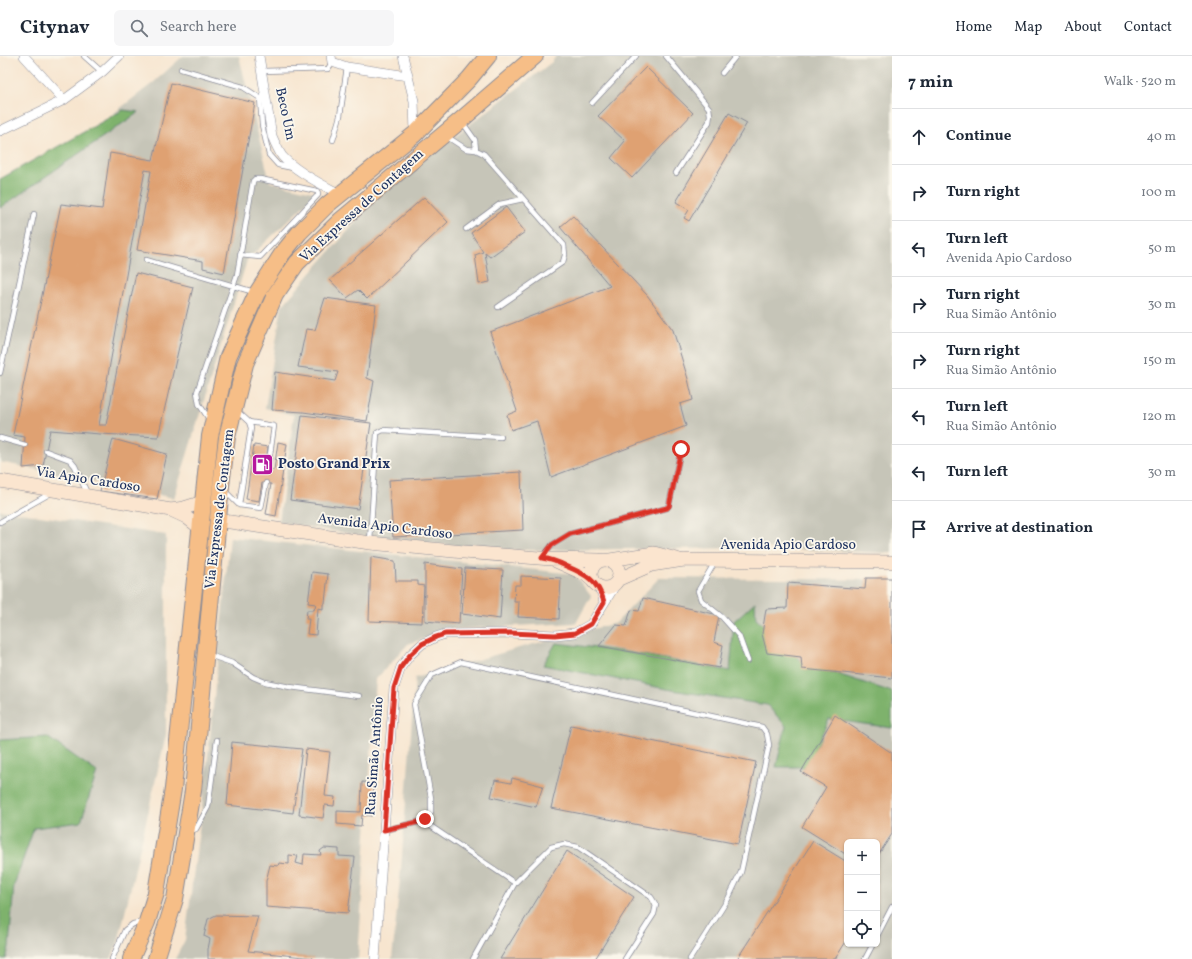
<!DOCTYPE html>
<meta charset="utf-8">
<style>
body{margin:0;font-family:Vollkorn,serif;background:#f6f6f7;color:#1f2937}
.controls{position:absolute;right:12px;bottom:12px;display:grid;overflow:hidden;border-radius:6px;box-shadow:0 1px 3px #0004}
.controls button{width:36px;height:36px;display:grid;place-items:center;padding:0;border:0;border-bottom:1px solid #e0e1e3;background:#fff;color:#1f2937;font:20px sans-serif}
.stop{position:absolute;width:12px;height:12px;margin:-9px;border:3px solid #d93025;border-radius:50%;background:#fff}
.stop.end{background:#d93025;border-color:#fff;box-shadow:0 1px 4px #0008}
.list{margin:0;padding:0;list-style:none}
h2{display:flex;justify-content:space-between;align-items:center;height:52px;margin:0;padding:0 16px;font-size:17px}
h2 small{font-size:13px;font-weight:400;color:#747a83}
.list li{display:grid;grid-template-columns:26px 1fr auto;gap:12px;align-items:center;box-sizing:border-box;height:56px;padding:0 16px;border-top:1px solid #e0e1e3}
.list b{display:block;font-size:15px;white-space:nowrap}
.list p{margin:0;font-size:13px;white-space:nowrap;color:#747a83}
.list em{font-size:13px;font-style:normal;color:#747a83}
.icon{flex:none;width:22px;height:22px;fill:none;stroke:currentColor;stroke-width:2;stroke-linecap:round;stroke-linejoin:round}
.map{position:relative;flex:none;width:892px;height:903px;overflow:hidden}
header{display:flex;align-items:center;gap:24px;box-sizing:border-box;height:56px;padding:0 20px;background:#fff;border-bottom:1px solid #e0e1e3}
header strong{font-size:19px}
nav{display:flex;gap:22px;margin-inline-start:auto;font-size:14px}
.search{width:280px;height:36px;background:#f6f6f7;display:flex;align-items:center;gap:10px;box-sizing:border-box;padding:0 14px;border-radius:6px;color:#747a83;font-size:15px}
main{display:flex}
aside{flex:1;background:#fff}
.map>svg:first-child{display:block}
.industrial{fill:#c6c5b8;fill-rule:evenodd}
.forest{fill:#7eb26c;stroke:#4c7065}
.building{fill:#dfa172}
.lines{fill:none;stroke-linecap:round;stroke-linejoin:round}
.lane-casing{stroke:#898a96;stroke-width:6}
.street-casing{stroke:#898a96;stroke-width:10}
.secondary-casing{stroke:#898a96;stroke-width:14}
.highway-casing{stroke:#898a96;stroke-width:18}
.lane{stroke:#fff;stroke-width:4.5}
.street{stroke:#fff;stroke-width:9}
.secondary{stroke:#fbe5cf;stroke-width:13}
.highway{stroke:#f6be87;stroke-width:16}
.route{stroke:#d93025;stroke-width:5}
.labels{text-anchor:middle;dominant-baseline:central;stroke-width:3.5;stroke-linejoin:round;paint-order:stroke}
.street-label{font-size:14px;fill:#1b2f5e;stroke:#fbf7ec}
.poi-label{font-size:14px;font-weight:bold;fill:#1b2f5e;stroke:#fbf7ec;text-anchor:start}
</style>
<header>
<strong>Citynav</strong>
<div class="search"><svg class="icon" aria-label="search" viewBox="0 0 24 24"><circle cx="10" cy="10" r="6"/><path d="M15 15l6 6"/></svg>Search here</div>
<nav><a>Home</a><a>Map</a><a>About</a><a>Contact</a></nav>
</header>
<main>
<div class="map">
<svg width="892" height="903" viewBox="0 0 892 903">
<rect width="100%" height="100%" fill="#fbf7ec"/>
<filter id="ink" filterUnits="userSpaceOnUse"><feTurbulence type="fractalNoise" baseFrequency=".025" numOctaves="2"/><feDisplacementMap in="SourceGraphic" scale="8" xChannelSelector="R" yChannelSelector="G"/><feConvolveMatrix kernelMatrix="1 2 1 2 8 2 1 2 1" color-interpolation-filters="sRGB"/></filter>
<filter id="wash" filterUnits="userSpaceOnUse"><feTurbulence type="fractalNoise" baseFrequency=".012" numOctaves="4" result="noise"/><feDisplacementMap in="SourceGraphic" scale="16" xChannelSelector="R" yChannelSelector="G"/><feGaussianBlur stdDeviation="0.9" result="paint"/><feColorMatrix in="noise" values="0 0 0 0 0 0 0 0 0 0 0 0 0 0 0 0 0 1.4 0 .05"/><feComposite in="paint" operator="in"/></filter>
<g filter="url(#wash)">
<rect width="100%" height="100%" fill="#f7e5cf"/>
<!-- industrial -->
<path class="industrial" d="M183,0H239L270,126L317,137L247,204L174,442L0,406V150L41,113L153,27Z
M556,0H892V497L762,492L501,494L383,483L279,466L294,359L265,352L282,250L384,134L552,6Z
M0,454L166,479V679L118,887L111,903H0Z
M230,481L574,518L591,540L576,567L453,573L408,588L376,623L358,903H175L185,884L207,711Z
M659,522L892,524V903H392L401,814L415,622L526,590L616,567ZM847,786H877V888H847Z"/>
<!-- forest -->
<path class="forest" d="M123,54L139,56L0,152V123Z
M755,546L756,562L804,607L892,636V672L829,663L807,711H776L786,670L767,649L672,634L543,609L556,587L621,595L730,615L734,565Z
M47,681L97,716L81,766L34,772L14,829L9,891L6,903H0V684Z"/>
<g id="blocks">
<!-- building -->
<path class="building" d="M646,11L693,57L632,122L611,102L625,85L598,60Z
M171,27L255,47L224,217L203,212V205L137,194L151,115L145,114L99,369H106L136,217L193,231L158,381L100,378L50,374L43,410L23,412L25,381L13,379L61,148L102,153L110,97L153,104Z
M729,57L747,67L689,165L684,162L689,154L676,146Z
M424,141L448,166L367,243L358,234L347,242L330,224Z
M506,151L525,176L490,201L485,197L490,226L479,228L475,199L483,196L471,177Z
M573,160L647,239L673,274L688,323L693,344L680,348L686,370L551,421L537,365L511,374L507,359L517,355L490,276L610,230L560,171Z
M325,242L376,249L367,322L374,325L367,365L303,356L272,354L275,316L335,325L338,316L298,311L306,273L315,274Z
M302,359L371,367L358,453L290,444Z
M113,383L167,398L157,443L100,435Z
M278,386L287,388L276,460L266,458L271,428L262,427L259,445L246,443L254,389L268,391L265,412L274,414Z
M521,416L523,474L393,481L389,424Z
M371,501L395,505L396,525H418V529L424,530L422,567L369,565Z
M425,508L462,513L459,568L425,565Z
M465,512L503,514L500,563L462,558Z
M312,516L328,518L325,547L323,548V553L318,552L316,579L307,578L309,563H306L307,554H314L316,548L308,547Z
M521,520L561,522L559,563L518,561L519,546H514L515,529H521Z
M866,522H892V622L802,613L801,601L767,597L762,578L766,553L787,552L788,527L865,533Z
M643,542L719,559L714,586L723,589L719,612L599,590L616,569L626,570L631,554L639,555Z
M835,659L892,697V778L877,801V786H847V799L802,771L826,731L801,716Z
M571,669L756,706L738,788L551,752Z
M232,686L302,693L293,757L227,749Z
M306,693L330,696L325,740L335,741L334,750L325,749L323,762L299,759Z
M512,722L543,730L536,751L491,741L495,724L511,727Z
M362,726L374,727L372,760L362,759L361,770L337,768V755L361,756Z
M813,785L847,806V884L835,903H737Z
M324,792L339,793V800L355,801L348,857L266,851V825L270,809L278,810L279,807L289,808V799L298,800L296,807L303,809L304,798L321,799L320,795Z
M567,795L634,841L595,903H500Z
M216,859L258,860L248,895L313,902V903H208V893L210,883L204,880L208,863Z"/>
</g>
</g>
<g filter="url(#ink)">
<use href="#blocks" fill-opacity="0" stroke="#898a96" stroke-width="1"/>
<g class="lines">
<defs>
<path id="lane" d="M84,0L102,16
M666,0L709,52L710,59L709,66L676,117
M181,13L243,31L260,42L262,69L269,99L278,109L293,112
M263,15L328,13L332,6
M722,17L736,0
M592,47L636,0
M463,67L475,84L476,94
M446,80L466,93L476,94L484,98L564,189L565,199L563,206L498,251
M333,84L340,60L347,11
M466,173L500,148L523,143
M146,204L254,236
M0,317L34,158
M209,363L199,348L197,336L237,219L253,125L255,123H260L317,135L318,137V139L260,201L240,199
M249,366L274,370L268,413
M0,382L25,389
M46,395L70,404L75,410L87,437
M225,435L239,449L251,372L249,366L237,355
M239,449L261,452L266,427
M0,466L51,437
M370,485L377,377L383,374L501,381
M543,501L552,489L570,478L667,452L669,449L681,393
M715,506L698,535L701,544L722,561L739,580L748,605
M209,599L232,607L253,621L265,626L290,631L359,640
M423,765L515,827L473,903
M385,774L423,765L431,756V742L414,648L432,619L461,606L762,671L767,678L769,689L741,816L728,843L690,903
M190,775L196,773L208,751L217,684
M515,827L551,791L564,788L578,791L651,841L656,849L654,858L625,903
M877,880L892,851
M112,903L125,874L133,868L143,866
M865,903L873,888"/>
<path id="street" d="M24,0L64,44
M259,0L272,80C275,87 278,94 282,100C294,114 324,130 340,138
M331,0L332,6L347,11L408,20
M403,0L414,45L415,77
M0,75L64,44L102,16L119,0
M595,528L602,537L604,546
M375,903L394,632L401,611L410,599L422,588L436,581L445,578L510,577L555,579L575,577L591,568L616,528"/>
<path id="secondary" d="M0,425L171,454L186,461L200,472
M171,454L184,452L203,446
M217,464L370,487L464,496L551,503L599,504
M591 518a14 14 0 1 1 28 0a14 14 0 1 1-28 0Z
M610,504L654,497L677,503
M556,505L585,518L592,524
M619,523L651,509L684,504L892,506"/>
<path id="highway" d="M131,903L147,866L156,837L173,733L210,380L228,301L257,237L282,198L299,177L327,149L415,78L469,23L488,0
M156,903L175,843L193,735L221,430L227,381L245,308L275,239L297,207L340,165L461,64L535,0"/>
</defs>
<!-- lane casing -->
<use href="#lane" class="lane-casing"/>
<!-- street casing -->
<use href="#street" class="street-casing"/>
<!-- secondary casing -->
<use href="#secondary" class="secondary-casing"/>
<!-- highway casing -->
<use href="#highway" class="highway-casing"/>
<!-- lane -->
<use href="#lane" class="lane"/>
<!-- street -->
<use href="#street" class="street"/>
<!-- secondary -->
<use href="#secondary" class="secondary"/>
<!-- highway -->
<use href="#highway" class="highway"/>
</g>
</g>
<g class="lines" filter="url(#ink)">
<!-- route -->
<path class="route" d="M425,763L423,765L384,774L394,632L401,611L410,599L422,588L436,581L445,578L510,577L555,579L575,577L591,568L604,546C598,524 585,518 566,510C558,506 551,503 542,502L552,489L570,478L667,452L669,450L681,393"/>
</g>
<!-- icons -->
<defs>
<symbol id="fuel-square" viewBox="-11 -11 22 22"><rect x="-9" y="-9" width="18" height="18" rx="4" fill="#b5179e" stroke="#fbf7ec"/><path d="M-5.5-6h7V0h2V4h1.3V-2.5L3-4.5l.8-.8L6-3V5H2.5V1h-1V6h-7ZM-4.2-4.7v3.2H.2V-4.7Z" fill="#fff"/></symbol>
</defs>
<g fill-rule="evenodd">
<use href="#fuel-square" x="250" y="396" width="25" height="25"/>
</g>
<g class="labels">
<!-- street labels -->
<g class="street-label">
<text transform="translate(285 58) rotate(78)">Beco Um</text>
<text transform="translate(362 150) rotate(-42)">Via Expressa de Contagem</text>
<text transform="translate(88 424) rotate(9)">Via Apio Cardoso</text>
<text transform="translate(220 453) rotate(-83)">Via Expressa de Contagem</text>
<text transform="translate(385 471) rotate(7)">Avenida Apio Cardoso</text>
<text x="788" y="489">Avenida Apio Cardoso</text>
<text transform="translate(375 700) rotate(-86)">Rua Simão Antônio</text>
</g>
<!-- poi labels -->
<g class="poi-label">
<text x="278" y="408">Posto Grand Prix</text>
</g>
</g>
</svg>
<div class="controls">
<button>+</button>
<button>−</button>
<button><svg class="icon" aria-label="locate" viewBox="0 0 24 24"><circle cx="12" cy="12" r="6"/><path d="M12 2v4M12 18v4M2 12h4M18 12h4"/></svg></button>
</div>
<div class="stop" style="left:681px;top:393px"></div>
<div class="stop end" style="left:425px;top:763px"></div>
</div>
<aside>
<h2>7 min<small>Walk · 520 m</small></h2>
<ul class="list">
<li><svg class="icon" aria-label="ahead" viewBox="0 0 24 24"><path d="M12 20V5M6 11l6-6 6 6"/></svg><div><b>Continue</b></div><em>40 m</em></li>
<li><svg class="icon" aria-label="right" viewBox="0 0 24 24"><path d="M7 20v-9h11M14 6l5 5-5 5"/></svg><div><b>Turn right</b></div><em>100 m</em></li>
<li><svg class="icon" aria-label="left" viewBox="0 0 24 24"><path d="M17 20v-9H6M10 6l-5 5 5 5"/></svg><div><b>Turn left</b><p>Avenida Apio Cardoso</p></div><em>50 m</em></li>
<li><svg class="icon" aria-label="right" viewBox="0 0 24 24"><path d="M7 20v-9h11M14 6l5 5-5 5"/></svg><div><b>Turn right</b><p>Rua Simão Antônio</p></div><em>30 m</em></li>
<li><svg class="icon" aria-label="right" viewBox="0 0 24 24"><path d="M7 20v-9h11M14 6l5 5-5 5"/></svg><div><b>Turn right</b><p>Rua Simão Antônio</p></div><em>150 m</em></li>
<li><svg class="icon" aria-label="left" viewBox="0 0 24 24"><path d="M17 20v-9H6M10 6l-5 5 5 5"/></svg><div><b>Turn left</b><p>Rua Simão Antônio</p></div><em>120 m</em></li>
<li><svg class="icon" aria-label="left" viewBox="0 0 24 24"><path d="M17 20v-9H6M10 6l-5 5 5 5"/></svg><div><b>Turn left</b></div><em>30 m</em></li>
<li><svg class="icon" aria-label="arrive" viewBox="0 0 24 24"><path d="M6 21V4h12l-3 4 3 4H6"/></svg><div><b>Arrive at destination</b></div></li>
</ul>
</aside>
</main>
